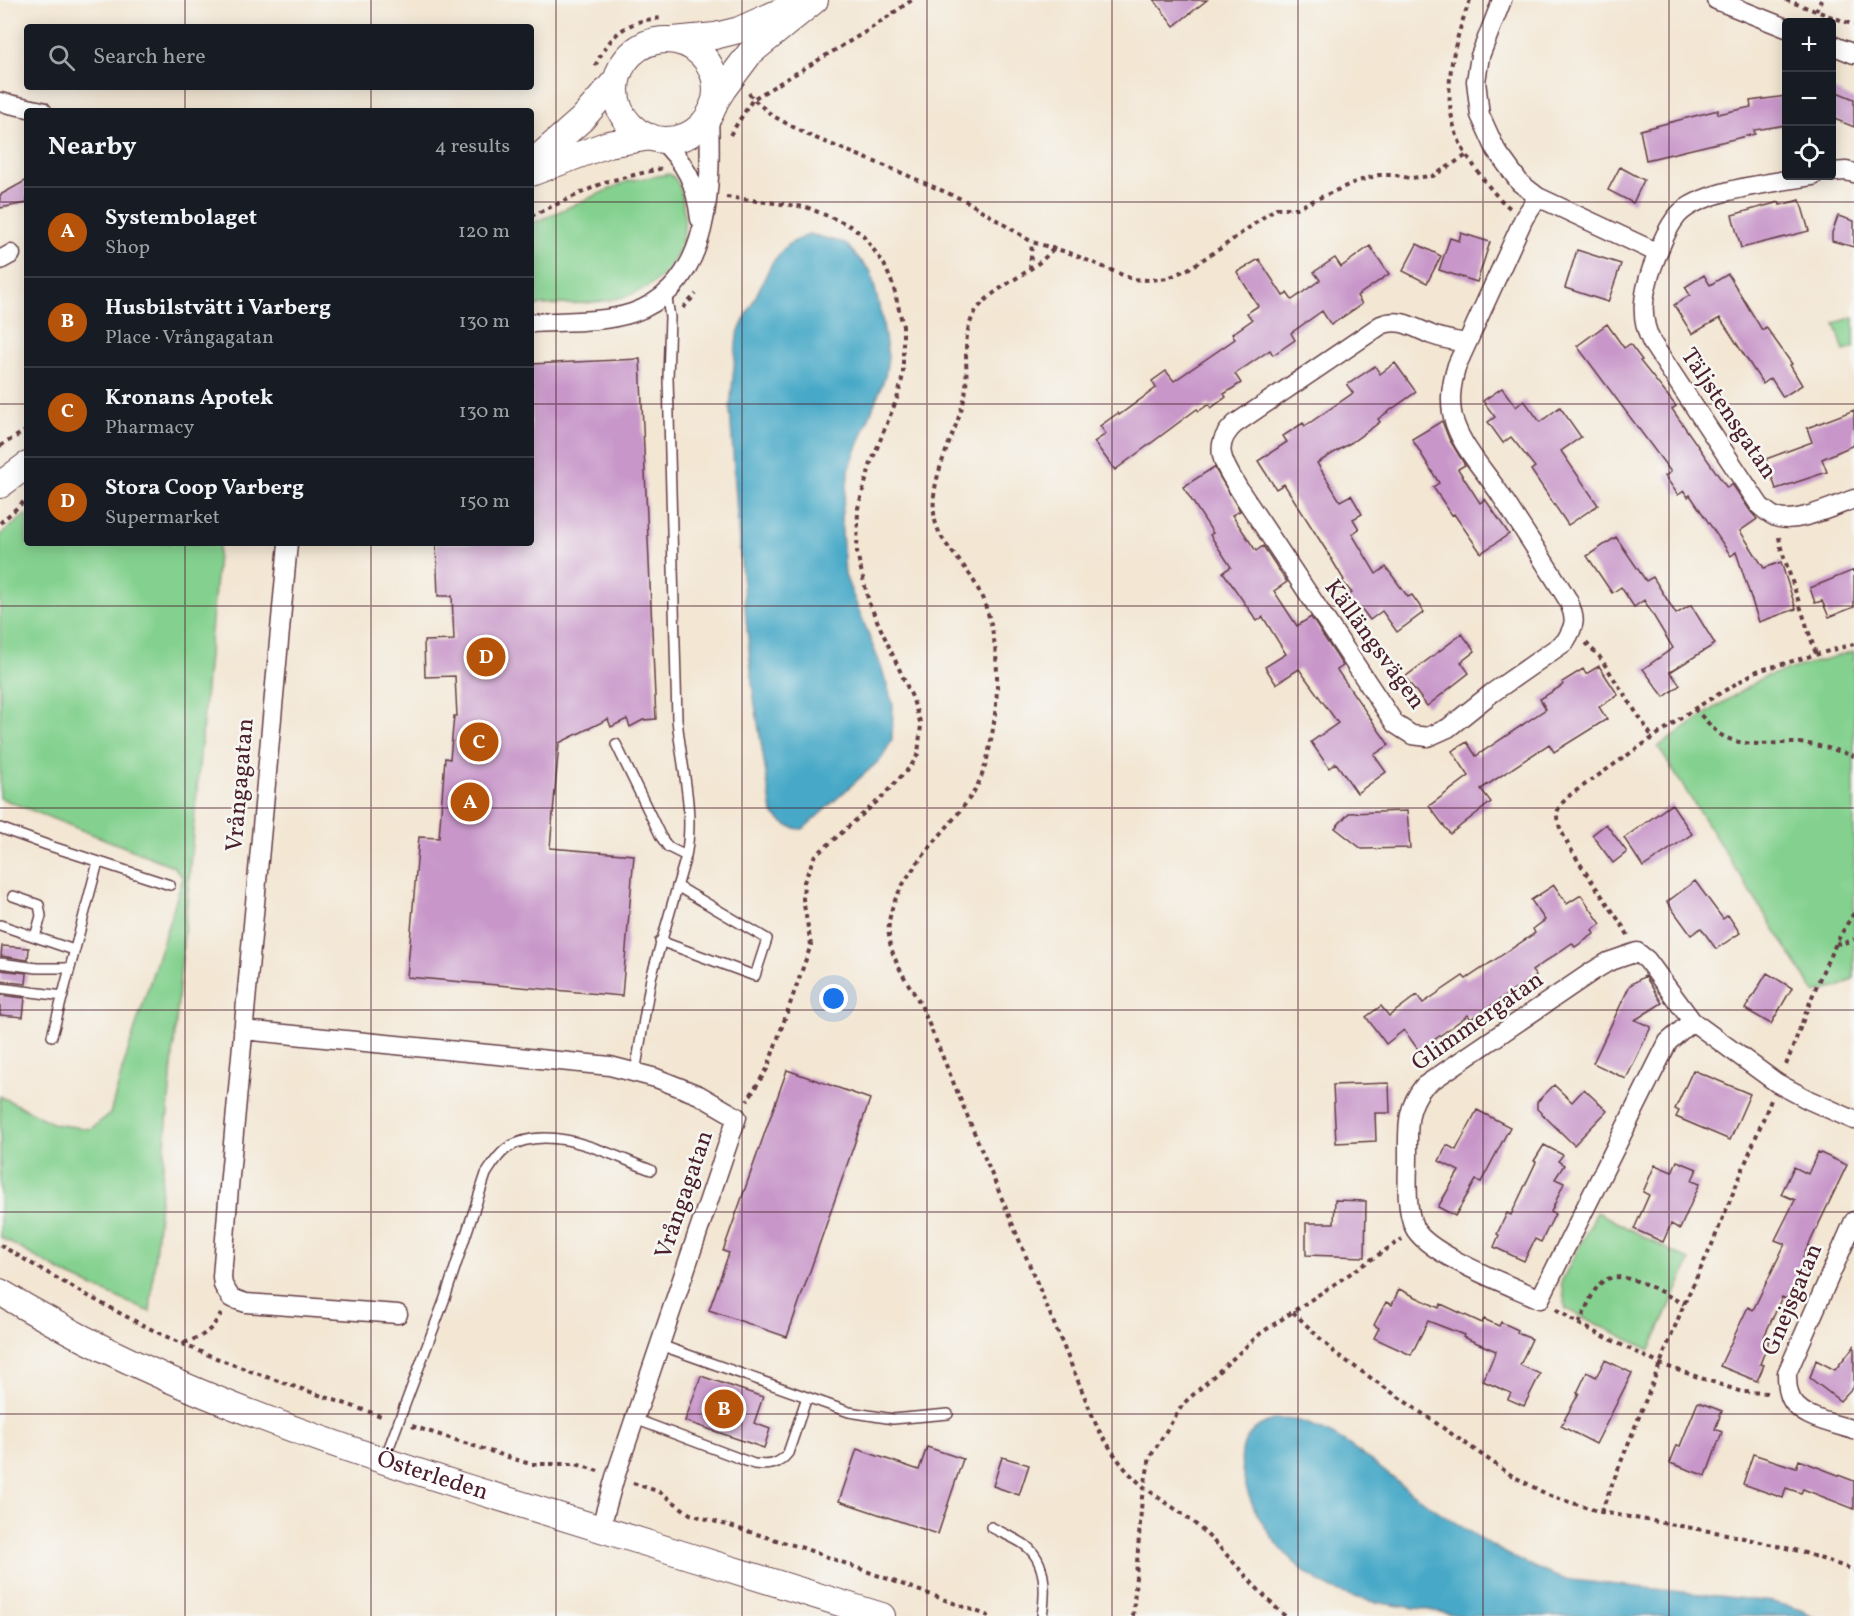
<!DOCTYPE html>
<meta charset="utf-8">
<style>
body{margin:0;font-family:Vollkorn,serif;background:#20242c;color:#f1f3f6}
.controls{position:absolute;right:18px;top:18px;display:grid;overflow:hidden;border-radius:6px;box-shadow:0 3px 15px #0003}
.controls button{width:54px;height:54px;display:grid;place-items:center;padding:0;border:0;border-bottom:2px solid #363941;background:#171b24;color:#f1f3f6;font:30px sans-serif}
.you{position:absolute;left:834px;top:999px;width:21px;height:21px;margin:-15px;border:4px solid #fff;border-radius:50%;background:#1a73e8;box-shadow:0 0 0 9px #1a73e833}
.badge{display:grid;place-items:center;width:39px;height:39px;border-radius:50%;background:#b45309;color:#fff;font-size:20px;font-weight:700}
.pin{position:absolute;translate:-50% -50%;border:3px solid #fff;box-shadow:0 2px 6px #0006}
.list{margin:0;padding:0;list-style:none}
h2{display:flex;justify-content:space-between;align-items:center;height:78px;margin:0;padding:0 24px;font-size:26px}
h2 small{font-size:20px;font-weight:400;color:#9ea1a6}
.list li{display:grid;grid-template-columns:39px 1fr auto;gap:18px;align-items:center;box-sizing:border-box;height:90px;padding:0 24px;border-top:2px solid #363941}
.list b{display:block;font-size:22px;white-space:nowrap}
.list p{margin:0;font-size:20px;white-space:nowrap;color:#9ea1a6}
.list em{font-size:20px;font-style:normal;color:#9ea1a6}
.icon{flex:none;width:33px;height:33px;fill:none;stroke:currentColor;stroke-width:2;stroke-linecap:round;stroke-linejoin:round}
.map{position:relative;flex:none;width:1854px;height:1616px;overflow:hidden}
.search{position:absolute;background:#171b24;box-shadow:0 3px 15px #0003;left:24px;top:24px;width:510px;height:66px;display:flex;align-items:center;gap:15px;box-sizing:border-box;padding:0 21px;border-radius:6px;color:#9ea1a6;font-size:22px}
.panel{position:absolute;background:#171b24;box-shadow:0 3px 15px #0003;left:24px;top:108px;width:510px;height:438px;border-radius:6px}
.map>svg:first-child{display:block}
.green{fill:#84d18f;stroke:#67785d;stroke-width:1.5}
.water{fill:#47a9c7;stroke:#486479;stroke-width:1.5}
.building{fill:#c896c9}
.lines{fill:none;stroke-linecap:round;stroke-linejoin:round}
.lane-casing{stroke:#633d44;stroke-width:12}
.street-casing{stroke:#633d44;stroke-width:21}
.secondary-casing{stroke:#633d44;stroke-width:28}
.path{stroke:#633d44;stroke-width:4;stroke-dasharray:4.5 4.5;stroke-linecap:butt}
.lane{stroke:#fff;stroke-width:9}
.street{stroke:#fff;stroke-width:18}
.secondary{stroke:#fff;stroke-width:26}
.grid{fill:none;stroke:#4a1f2b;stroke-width:1.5;stroke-opacity:0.55}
.labels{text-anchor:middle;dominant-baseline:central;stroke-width:5;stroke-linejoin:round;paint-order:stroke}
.street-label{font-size:24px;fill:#4a1f2b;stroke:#f6f6f2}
</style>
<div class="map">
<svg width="1854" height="1616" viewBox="0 0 1854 1616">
<rect width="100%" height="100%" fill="#f6f6f2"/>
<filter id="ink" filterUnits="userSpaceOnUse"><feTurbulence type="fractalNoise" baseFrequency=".0167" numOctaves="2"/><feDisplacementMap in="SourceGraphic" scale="12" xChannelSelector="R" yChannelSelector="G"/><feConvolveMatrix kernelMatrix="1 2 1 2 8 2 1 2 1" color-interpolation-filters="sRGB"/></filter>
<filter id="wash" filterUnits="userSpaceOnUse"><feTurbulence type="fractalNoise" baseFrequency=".008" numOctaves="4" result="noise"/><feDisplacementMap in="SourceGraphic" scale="24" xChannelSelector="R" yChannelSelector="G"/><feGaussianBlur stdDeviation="1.35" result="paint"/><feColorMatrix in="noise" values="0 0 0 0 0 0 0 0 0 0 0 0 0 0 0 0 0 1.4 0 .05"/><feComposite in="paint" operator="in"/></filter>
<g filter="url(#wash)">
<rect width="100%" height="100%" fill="#f3e6d3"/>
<!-- green -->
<path class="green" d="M669,174C682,180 683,202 684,215C686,230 681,247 674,260C646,309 580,302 531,306V224L628,181Z
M1854,317V348L1844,351L1835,323Z
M27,514V543H219L150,1312L71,1277L0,1237V1096L54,1124L90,1129L110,1114L126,1057L183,878L173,866L0,798V535Z
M1854,651V978L1839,987L1815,993L1658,747L1716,707L1764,677Z
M1597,1212L1690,1261L1650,1350L1566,1309L1561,1282Z"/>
<!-- water -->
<path class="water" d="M809,234L845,243L871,272L882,318L888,357L885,377L850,466L841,517L845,575L882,669L893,705L892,739L882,758L803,829C788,829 782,823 772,812L753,692L739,543L730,409L737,335L772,263L787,245Z
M1276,1419C1284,1419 1292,1419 1299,1421C1343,1433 1379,1469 1415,1495C1462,1528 1509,1560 1563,1579L1773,1602L1804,1611L1813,1616C1741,1616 1668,1616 1596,1616C1554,1616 1511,1616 1469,1616C1451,1615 1433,1610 1415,1608C1384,1604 1351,1600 1323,1584C1284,1561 1249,1515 1242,1469C1238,1441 1251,1426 1276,1419Z"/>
<g id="blocks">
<!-- building -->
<path class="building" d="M1154,0H1207L1174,26Z
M1832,90L1854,99V127L1832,118Z
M1786,96V125L1754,130L1755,134L1646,160L1640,130L1718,110V114L1751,107L1750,101Z
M1620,167L1644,180L1633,203L1608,190Z
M27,180V203L0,208V195Z
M1800,200L1809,231L1741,248L1732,215L1779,202L1780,205Z
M1838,216L1854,221V247L1832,241V233Z
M1461,233L1490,242L1477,282L1439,270L1450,238L1459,241Z
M1417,244L1441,256L1427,283L1403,271Z
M1370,246L1389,274L1357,296L1362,304L1331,325L1322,311L1291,333L1295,340L1273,355L1270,350L1235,374L1241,383L1224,394L1226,397L1211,408L1209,404L1199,411L1197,409L1115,470L1094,442L1106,434L1100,426L1118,413L1119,415L1156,388L1152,381L1166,371L1174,381L1235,339L1232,334L1252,320L1247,313L1258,306L1237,272L1259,259L1283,296L1287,293L1292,300L1320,280L1314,272L1335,258L1341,267Z
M1577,250L1621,264L1608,302L1565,288Z
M1728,274L1762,330L1766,327L1792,364L1790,365L1802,385L1783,397L1771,378L1763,384L1720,318L1692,334L1674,305L1690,295L1685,287L1704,275L1710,285Z
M1607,324L1624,348L1630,344L1642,360L1640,361L1676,406L1672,409L1727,488L1732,484L1751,512L1757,519L1740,531L1764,568L1781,562L1796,609L1759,622L1736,552L1731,556L1690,495L1688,497L1684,491L1678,495L1665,476L1671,472L1577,346Z
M640,359L656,719L643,720L630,727L627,719L611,727L608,719L559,743L550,848L634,855L622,996L407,977L419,837L439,838L445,758L450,759L454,716H457L455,676L425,677L424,641L454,640L452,596H438L436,543H531V364Z
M1395,363L1416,392L1378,419L1380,422L1352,442L1317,463L1340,501L1351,495L1362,514L1353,519L1359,529L1352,534L1376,574L1386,567L1408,597L1412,595L1424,612L1397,632L1382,611L1370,620L1361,608L1356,611L1346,598L1352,593L1342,581L1344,580L1326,550L1284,484L1276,489L1258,461L1287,442L1283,436L1303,423L1305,426L1353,393L1347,385L1375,366L1380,374Z
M1502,388L1516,407L1524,400L1540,422L1560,407L1581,437L1561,451L1598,505L1568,525L1531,470L1535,467L1511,437L1503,443L1488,422L1495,417L1483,401Z
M1854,410V445L1822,459L1827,472L1776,489L1766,459L1812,442L1807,428Z
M1442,421L1449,439L1465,465L1458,469L1480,503L1485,499L1509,534L1481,553L1454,514L1452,515L1433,487L1439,483L1412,439Z
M1214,467L1240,511L1232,515L1256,551L1263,546L1287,582L1274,591L1297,626L1311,617L1343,666L1337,670L1389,745L1374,755L1386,772L1357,793L1336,763L1329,768L1311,742L1338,723L1299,669L1276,684L1265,667L1286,654L1263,617L1257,621L1223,572L1231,567L1210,535L1213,533L1183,487Z
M1616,537L1646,581L1653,577L1676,614L1691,605L1715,644L1670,672L1680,685L1664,697L1643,669L1673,648L1644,600L1634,607L1621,587L1612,593L1587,556Z
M1854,570V607L1829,617L1822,601L1815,603L1810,588Z
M1462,634L1475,651L1461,662L1469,673L1427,706L1405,677Z
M1599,666L1618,695L1599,707L1607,719L1554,752L1549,744L1481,789L1491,802L1450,834L1429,806L1469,776L1452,751L1467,742L1476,756L1546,709L1540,699L1563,685L1562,682L1583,669L1586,674Z
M1672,804L1692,834L1643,867L1624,838Z
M1407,811L1410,848L1362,849L1335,828L1349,813Z
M1606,824L1627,852L1613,863L1592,835Z
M1695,881L1723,919L1728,915L1740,933L1716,949L1701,928L1691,935L1667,902Z
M1554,885L1567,904L1581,895L1601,924L1592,930L1594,934L1575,947L1572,943L1532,971L1536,976L1471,1019L1468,1015L1419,1051L1404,1030L1386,1044L1366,1017L1381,1006L1389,1016L1417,995L1423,1003L1463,976L1466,979L1535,933L1533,929L1545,920L1531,900Z
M2,946L29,948L28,960L1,956Z
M0,970L27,973L26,984L0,981Z
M1767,973L1792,988L1771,1024L1745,1009Z
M1645,976L1662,1003L1635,1020L1651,1027L1626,1079L1593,1063L1630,985Z
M0,995L25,998L23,1017L0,1015Z
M787,1070L870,1099L787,1337L709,1310L729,1253L723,1251Z
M1693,1070L1750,1094L1730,1140L1676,1117L1679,1111L1675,1109Z
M1389,1083L1390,1113H1375L1376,1141L1336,1143L1333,1085Z
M1554,1085L1572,1102L1584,1089L1607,1111L1574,1145L1537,1109V1102Z
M1477,1110L1510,1127L1481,1182L1476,1180L1455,1216L1438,1207L1459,1171L1439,1161L1447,1145L1456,1150Z
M1544,1145L1563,1155L1558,1161L1564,1165L1555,1179L1564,1183L1551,1212L1555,1214L1541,1242L1535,1239L1524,1261L1494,1247L1499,1235L1497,1234L1507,1213L1511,1215L1536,1162L1534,1161Z
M1818,1152L1847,1165L1803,1257L1812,1262L1793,1302L1782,1297L1763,1339L1769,1341L1760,1364L1764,1365L1757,1381L1720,1366L1748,1307L1753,1310L1785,1244L1775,1240L1795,1200L1781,1194L1794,1167L1808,1174Z
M1677,1161L1697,1169L1692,1180L1700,1183L1680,1229L1671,1224L1663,1242L1634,1229L1649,1195L1643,1192L1655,1165L1672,1172Z
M1335,1200L1366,1201L1365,1257L1306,1255V1223H1334Z
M1399,1289L1439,1308L1441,1304L1482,1323L1484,1319L1499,1326L1501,1322L1518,1330L1517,1333L1532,1339L1520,1365L1540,1374L1524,1406L1508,1399L1511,1393L1483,1381L1496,1351L1463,1337L1464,1335L1428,1321L1411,1355L1374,1338L1379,1328L1374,1325L1386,1302L1392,1305Z
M1854,1346V1386L1840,1401L1810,1378L1816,1360L1835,1370Z
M1605,1360L1632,1373L1596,1444L1561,1426L1579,1393H1577L1587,1372L1596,1377Z
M701,1376L763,1397L754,1423L770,1429L764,1448L685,1421Z
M1698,1402L1722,1411L1715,1429L1722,1432L1706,1476L1670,1463L1677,1445L1680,1446Z
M927,1447L963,1459L938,1534L839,1501L857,1449L919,1470Z
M1753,1454L1796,1468L1799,1460L1854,1481V1509L1803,1489L1801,1493L1786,1488L1783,1498L1743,1484Z
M1002,1457L1029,1465L1019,1495L993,1486Z"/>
</g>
</g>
<g filter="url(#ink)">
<use href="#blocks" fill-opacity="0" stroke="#633d44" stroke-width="1.5"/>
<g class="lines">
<defs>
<path id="lane" d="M616,744L661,837L668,847L686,856
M0,828L47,845L170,885
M13,896L39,905L41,916L35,937
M0,925L74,950
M660,941L755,976L767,939L677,886
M0,963L37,968H70
M0,988L63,996
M52,1036L98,862
M635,1073L651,978L686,856C695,810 681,765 677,719L668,378L670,317L666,293
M660,1345L849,1412L893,1419L948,1414
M635,1419L754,1464C768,1466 779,1465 788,1453L807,1397
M385,1458L445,1298L486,1174C492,1165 497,1156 506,1149C547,1120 611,1155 651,1170
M991,1527C1002,1533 1015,1538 1025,1545C1047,1561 1046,1592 1042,1616"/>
<path id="street" d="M1502,0L1480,56L1476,81L1480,115L1496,150L1520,183L1538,197L1658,253
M1716,0L1786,28
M1832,45L1854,54
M0,102L42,111
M660,139C686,163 696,184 700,219
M1832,172L1846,171L1854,173
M1813,176C1779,182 1702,189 1678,215C1666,229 1659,250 1652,268C1643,294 1639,317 1652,343L1760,506C1765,510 1770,515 1776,517C1794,525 1835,506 1854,499
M0,260L11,254
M531,323C563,321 601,323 632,313C714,285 711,183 709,113
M1466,343C1454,341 1443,339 1432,335C1414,328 1400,317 1381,325L1235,424C1209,447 1226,467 1240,491L1395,724L1412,735L1428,737L1448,728L1492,693L1565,642C1576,624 1576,619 1568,600C1546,564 1523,529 1500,494C1485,471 1464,450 1455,424C1448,404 1451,385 1457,365L1524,218L1538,197
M288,543L229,1187L222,1277L223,1285L231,1298L246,1303L398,1314
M1692,1021L1647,960L1637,952L1608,962L1593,971L1424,1086C1406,1108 1408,1128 1408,1155C1408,1178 1405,1206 1414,1227C1426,1254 1512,1286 1540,1299L1668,1042L1692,1021L1777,1083L1809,1100L1854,1120
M243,1030L610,1066L656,1078L699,1095L737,1117L615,1477L600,1530
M1854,1221L1787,1373C1787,1379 1787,1387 1789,1393C1795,1418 1833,1423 1854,1430"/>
<g id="secondary">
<path d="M673,40L715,36L739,30L793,6"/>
<circle cx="666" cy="90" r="50"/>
<path d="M713,105L723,89L750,53L815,0"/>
<path d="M531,164L582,119L617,79"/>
<path d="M531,173L608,144L651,137"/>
<path d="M0,485L27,465"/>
<path id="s1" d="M0,1292C147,1381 311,1439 475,1490C610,1533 747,1573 882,1616"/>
</g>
</defs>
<!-- lane casing -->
<use href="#lane" class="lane-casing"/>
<!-- street casing -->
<use href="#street" class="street-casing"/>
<!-- secondary casing -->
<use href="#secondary" class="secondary-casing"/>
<!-- path -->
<path class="path" d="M1470,0C1453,45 1439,96 1460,143C1463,151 1470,159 1474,166C1484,181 1496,197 1510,208
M1786,0L1854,25
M1816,11L1821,0
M595,66C611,34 626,20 663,18
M749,93L753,99L773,116L808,135L895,170L968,202L1032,242L1070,253L1132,279L1150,280L1168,278L1188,269L1221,248L1276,208H1297L1355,182L1379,175H1396L1409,178L1433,176L1467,155
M730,135L753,99L867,31L912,0
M726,197L806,207L847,224L863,235L884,264L893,285L903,326V375L898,396L871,463L858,508L857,553L869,603L912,697L921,725L918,754L911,766L880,799L814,857L804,882L803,899L811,945L767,1069L747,1101
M531,216L605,182L663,168
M1053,249C1033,274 993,286 976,311C959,337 970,367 965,395C957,434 930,473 934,513C936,539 956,554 970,575C999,619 1001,678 993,729C990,747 986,769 977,786C954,829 883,882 889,936C891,960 909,984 921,1005L1098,1429C1108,1444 1117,1461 1130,1474C1151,1496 1180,1509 1202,1530C1231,1557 1255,1589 1285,1616
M1030,269L1032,242
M683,308L696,294
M0,446L27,430
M0,523L27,499
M1779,537L1781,548L1816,654
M1586,643L1599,656L1653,738
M1694,709C1703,716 1714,731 1721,735C1745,749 1769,742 1795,743C1814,743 1836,750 1854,756
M1628,935C1615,911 1555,837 1557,814C1558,806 1565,800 1570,795L1694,709L1757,671L1854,644
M1836,943L1842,944L1854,939
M1786,1065C1806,1014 1823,960 1854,913
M0,1245C63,1282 127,1320 194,1349C256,1375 321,1395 384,1417
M1556,1309L1579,1324L1660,1364L1742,1392L1770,1393
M1293,1312L1335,1353L1511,1475L1550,1496L1601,1512L1726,1534L1799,1551L1854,1570
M1579,1324C1585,1312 1590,1296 1598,1286C1617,1262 1663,1294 1684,1304
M184,1343C204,1336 210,1332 221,1314
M412,1426L530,1464H576L598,1471
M633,1483L660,1492L690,1514L803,1548L989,1616
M1601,1512L1684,1304L1711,1247L1771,1100
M1133,1616L1142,1497L1150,1457L1183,1404L1261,1333L1402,1239"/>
<!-- lane -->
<use href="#lane" class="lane"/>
<!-- street -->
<use href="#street" class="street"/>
<!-- secondary -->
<use href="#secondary" class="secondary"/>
</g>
</g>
<!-- grid -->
<path class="grid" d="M185,0V27M371,0V27M556,0V1616M742,0V1616M927,0V1616M1112,0V1616M1298,0V1616M1483,0V1616M1669,0V1616M185,87V111M371,87V111M0,202H27M531,202H1854M0,404H27M531,404H1854M185,543V1616M371,543V1616M0,606H1854M0,808H1854M0,1010H1854M0,1212H1854M0,1414H1854"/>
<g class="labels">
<!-- street labels -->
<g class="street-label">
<text transform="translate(1728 414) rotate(56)">Täljstensgatan</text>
<text transform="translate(1374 645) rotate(54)">Källängsvägen</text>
<text transform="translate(241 785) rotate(-85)">Vrångagatan</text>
<text transform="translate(1478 1022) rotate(-35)">Glimmergatan</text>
<text transform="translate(685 1195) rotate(-71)">Vrångagatan</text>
<text transform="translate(1793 1300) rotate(-67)">Gnejsgatan</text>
<text stroke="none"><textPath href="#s1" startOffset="471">Österleden</textPath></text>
</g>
</g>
</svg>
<div class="controls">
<button>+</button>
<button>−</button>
<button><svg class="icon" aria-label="locate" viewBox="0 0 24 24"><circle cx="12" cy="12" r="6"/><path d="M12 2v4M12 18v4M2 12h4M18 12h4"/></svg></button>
</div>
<div class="you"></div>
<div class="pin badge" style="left:470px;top:802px">A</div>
<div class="pin badge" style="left:724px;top:1409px">B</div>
<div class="pin badge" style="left:479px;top:742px">C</div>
<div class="pin badge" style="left:486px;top:657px">D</div>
<div class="search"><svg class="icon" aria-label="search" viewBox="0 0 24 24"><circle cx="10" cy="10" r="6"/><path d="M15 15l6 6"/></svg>Search here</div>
<section class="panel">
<h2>Nearby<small>4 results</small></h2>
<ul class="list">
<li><span class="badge">A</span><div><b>Systembolaget</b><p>Shop</p></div><em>120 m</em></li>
<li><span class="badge">B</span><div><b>Husbilstvätt i Varberg</b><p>Place · Vrångagatan</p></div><em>130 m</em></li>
<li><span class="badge">C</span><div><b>Kronans Apotek</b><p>Pharmacy</p></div><em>130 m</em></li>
<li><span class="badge">D</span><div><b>Stora Coop Varberg</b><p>Supermarket</p></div><em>150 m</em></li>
</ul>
</section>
</div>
